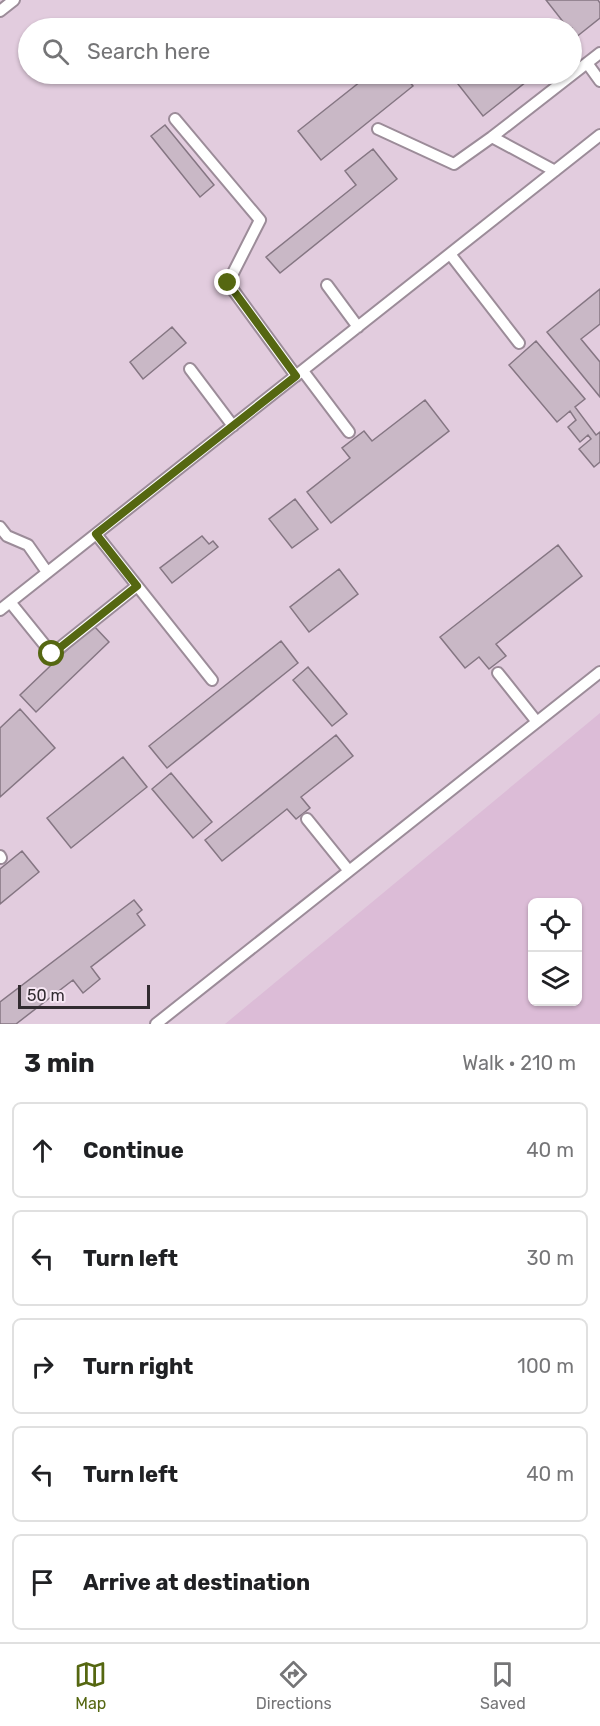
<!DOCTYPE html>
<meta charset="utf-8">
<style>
body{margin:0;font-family:Rubik,sans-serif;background:#f2f2f2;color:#202124}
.controls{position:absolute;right:18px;bottom:18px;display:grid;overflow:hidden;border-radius:9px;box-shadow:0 2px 4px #0004}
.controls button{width:54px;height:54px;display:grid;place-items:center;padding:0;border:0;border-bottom:2px solid #e0e0e0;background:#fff;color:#202124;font:30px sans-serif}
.scale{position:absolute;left:18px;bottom:15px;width:132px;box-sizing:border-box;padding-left:6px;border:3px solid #312b30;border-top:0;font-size:16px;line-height:21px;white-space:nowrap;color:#312b30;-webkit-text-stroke:4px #f7e7f4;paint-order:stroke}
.stop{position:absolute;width:18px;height:18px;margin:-14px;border:4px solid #556711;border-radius:50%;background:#fff}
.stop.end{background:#556711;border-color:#fff;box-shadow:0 2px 6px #0008}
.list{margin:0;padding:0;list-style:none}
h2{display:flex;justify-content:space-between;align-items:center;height:78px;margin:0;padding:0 24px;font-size:26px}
h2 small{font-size:20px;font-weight:400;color:#757577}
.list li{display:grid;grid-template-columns:39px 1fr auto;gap:18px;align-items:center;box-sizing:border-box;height:96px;margin:0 12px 12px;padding:0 12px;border:2px solid #e0e0e0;border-radius:9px}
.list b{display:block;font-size:22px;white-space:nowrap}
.list em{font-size:20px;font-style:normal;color:#757577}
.icon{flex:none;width:33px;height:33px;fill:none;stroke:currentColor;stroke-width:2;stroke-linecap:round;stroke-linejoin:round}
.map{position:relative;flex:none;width:600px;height:1024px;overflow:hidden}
.search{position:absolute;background:#fff;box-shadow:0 2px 4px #0004;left:18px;right:18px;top:18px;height:66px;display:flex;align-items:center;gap:15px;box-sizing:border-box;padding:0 21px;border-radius:33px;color:#757577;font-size:22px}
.sheet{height:618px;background:#fff}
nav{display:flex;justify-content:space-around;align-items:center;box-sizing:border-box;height:84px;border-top:2px solid #e0e0e0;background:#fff;font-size:16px;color:#757577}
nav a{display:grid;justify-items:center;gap:3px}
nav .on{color:#556711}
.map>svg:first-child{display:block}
.built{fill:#e2ccde;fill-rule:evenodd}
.green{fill:#dcbcd7;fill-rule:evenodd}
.building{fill:#c9b8c6;stroke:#857683;stroke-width:1.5}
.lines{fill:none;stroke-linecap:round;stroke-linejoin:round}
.service-casing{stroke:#9c8c99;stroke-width:14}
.service{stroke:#fff;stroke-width:10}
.route{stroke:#556711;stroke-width:8}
</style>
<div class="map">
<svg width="600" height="1024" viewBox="0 0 600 1024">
<rect width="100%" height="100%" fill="#ead9e7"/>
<!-- built -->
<path class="built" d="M0,0H600V1024H0ZM28,28H572V74H28ZM532,903H578V1002H532Z"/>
<!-- green -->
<path class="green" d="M600,713V1024H225ZM532,903H578V1002H532Z"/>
<!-- building -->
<path class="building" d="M546,0H598L600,3V18L575,38L572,33V28H568Z
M370,74H403L413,86L321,160L298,131Z
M462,74H536L483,116L454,79Z
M165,125L214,185L200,197L151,136Z
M373,149L397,179L280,273L266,257L356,185L345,171Z
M600,289V324L581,339L600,362V397L547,332Z
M172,327L186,343L143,379L130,362Z
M536,341L585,399L575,407L596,435L600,432V462L594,467L579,449L591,439L588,435L580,442L568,427L576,420L570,411L557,422L509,365Z
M425,400L449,431L331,523L307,492L350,458L342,448L364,431L372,441Z
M295,499L318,529L292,548L269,519Z
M202,536L209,544L213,541L218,547L172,583L160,568Z
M558,545L582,576L496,644L506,656L489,669L479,657L465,668L440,637Z
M339,569L358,594L309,632L290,607Z
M93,625L109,642L36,712L20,695Z
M281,641L298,663L167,768L149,746Z
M308,667L347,714L332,726L293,680Z
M20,709L55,748L0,797V728Z
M336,735L353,756L301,797L310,808L296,819L287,809L222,861L205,840Z
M123,757L147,787L71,848L47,818Z
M171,773L212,822L193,838L152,789Z
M22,851L39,872L0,904V869Z
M134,900L142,910L137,914L145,925L91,967L100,979L83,993L73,980L16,1024H0V1002Z"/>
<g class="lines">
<defs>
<path id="service" d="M0,11L14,0
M587,63L600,81
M175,119L260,220L228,283L296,376
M378,129L454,164L492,137L555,171
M492,137L600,53
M450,254L519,343
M327,285L358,327
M190,369L233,426
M303,371L349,432
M0,527L7,536L28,545L47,572
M96,534L212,680
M10,602L52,654L137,586
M0,610L600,135
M498,673L537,722
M307,819L349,871
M0,856L1,858
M156,1024L600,672"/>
</defs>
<!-- service casing -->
<use href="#service" class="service-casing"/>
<!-- service -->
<use href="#service" class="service"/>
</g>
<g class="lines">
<!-- route -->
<path class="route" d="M52,654L137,586L96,534L296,376L228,283"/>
</g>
</svg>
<div class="controls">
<button><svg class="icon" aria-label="locate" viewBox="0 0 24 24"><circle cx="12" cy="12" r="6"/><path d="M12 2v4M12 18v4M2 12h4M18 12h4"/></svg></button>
<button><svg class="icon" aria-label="layers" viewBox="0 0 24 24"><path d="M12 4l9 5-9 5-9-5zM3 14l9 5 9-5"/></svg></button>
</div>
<div class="scale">50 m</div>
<div class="stop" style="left:52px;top:654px"></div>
<div class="stop end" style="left:228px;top:283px"></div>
<div class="search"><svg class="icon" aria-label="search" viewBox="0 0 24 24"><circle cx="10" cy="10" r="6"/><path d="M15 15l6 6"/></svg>Search here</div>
</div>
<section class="sheet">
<h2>3 min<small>Walk · 210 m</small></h2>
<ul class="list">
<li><svg class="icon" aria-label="ahead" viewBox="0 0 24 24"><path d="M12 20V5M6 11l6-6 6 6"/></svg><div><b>Continue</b></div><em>40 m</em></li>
<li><svg class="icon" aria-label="left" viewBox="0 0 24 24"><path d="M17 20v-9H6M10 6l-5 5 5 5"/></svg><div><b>Turn left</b></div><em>30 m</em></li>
<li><svg class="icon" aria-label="right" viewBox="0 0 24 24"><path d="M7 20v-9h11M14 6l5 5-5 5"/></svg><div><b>Turn right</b></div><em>100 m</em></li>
<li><svg class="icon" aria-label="left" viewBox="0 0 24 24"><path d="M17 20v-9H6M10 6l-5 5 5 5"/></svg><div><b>Turn left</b></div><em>40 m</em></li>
<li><svg class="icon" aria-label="arrive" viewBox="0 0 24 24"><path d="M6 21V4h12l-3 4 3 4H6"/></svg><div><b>Arrive at destination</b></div></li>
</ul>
</section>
<nav>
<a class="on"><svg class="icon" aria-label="map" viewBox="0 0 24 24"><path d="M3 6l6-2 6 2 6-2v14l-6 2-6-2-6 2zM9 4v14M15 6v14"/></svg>Map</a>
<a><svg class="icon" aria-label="directions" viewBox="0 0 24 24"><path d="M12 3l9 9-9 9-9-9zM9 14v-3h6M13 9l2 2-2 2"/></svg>Directions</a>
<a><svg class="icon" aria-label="saved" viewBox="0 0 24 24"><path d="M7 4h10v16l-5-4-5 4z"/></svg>Saved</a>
</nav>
